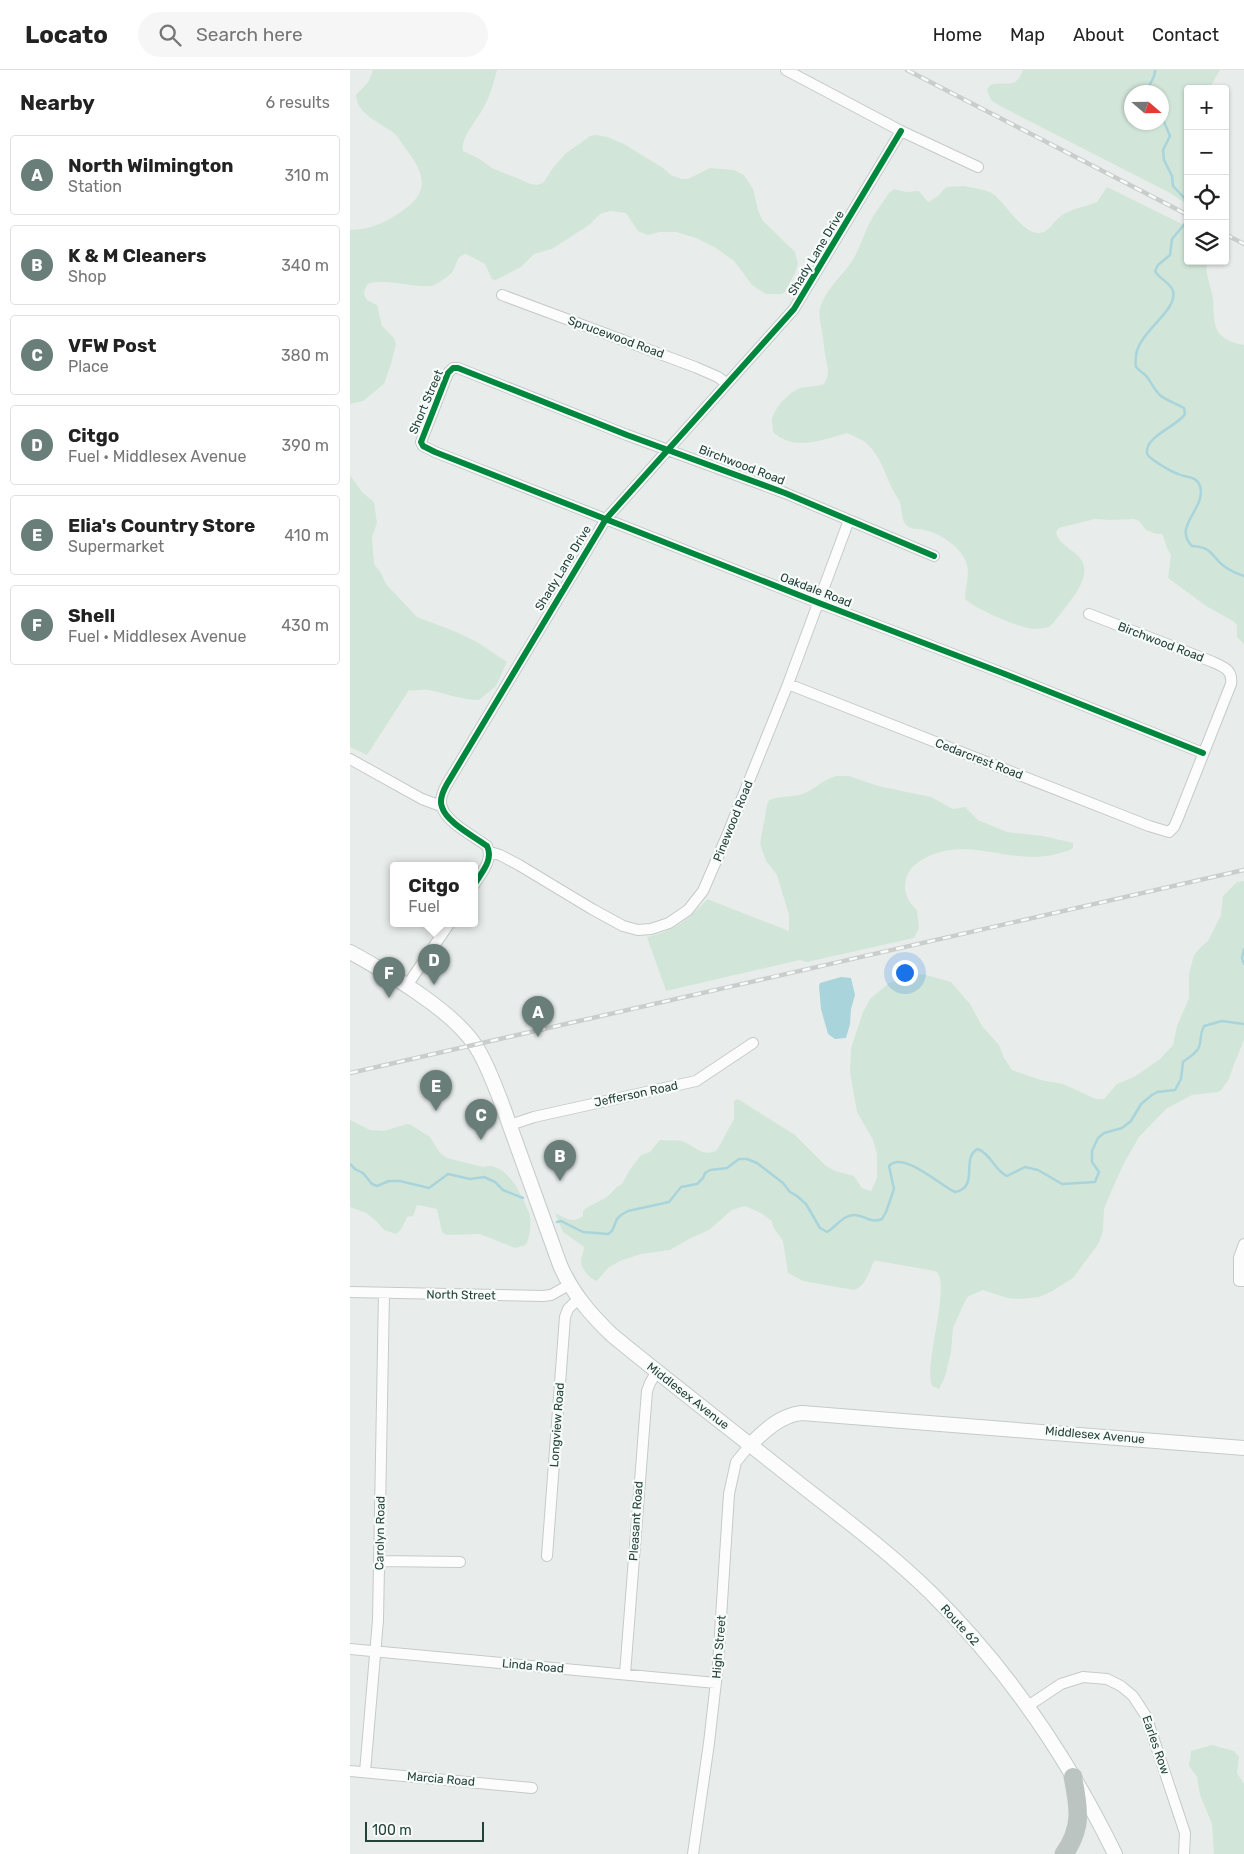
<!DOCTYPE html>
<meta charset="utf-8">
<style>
body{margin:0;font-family:Rubik,sans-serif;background:#f6f6f6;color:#222}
.controls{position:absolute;right:15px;top:15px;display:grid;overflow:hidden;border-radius:5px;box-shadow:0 1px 4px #0004}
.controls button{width:45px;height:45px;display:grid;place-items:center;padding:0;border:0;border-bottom:1px solid #e0e0e0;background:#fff;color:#222;font:25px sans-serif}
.compass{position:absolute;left:774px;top:15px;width:45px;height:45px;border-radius:50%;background:#fff;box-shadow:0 1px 4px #0004;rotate:110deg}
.scale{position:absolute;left:15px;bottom:12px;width:119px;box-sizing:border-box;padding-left:5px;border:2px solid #24423a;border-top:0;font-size:14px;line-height:18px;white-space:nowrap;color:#24423a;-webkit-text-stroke:4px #f7fbf9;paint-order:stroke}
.you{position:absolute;left:554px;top:902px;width:18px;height:18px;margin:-12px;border:4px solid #fff;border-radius:50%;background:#1a73e8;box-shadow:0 0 0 8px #1a73e833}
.badge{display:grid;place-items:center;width:32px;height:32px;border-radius:50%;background:#697e78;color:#fff;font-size:16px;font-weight:700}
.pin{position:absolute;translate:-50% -41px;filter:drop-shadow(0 1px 2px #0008)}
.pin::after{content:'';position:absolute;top:26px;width:18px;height:15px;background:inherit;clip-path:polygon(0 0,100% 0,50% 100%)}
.popup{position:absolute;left:40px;top:792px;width:88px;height:65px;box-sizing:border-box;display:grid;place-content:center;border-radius:5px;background:#fff;filter:drop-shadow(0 1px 4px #0005);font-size:16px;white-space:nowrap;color:#767676}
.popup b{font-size:19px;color:#222}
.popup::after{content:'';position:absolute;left:50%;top:100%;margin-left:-10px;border:10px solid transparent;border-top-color:#fff}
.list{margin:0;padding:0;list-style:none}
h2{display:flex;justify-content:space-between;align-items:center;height:65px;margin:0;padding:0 20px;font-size:21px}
h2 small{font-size:16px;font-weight:400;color:#767676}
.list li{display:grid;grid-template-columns:32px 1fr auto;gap:15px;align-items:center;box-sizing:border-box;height:80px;margin:0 10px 10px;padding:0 10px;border:1px solid #e0e0e0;border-radius:5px}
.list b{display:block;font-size:19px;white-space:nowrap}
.list p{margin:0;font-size:16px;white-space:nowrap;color:#767676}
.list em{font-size:16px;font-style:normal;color:#767676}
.icon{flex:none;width:28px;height:28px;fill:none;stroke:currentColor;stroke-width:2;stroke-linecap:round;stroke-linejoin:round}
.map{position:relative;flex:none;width:894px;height:1784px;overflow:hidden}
header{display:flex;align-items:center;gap:30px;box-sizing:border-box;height:70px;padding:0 25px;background:#fff;border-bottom:1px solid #e0e0e0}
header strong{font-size:24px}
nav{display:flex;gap:28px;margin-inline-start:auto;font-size:18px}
.search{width:350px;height:45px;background:#f6f6f6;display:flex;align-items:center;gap:12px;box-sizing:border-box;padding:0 18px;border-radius:28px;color:#767676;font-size:19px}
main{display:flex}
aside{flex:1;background:#fff}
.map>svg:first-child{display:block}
.green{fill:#d1e6d8;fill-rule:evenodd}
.water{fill:#a9d4db}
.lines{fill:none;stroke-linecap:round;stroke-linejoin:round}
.stream{stroke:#a9d4db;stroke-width:2.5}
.street-casing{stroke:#c5cac8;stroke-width:12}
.secondary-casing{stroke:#c3cbc8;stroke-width:16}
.highway-casing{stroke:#c3ccc9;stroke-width:19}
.street{stroke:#fcfcfc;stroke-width:10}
.secondary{stroke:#fcfcfc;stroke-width:14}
.highway{stroke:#bcc4c2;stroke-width:18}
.rail-casing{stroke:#c9cdcc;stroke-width:4.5}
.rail{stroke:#f7fbf9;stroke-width:2.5;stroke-dasharray:8;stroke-linecap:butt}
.cycleway-casing{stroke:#f7fbf9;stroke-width:9}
.cycleway{stroke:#00873e;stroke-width:6}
.labels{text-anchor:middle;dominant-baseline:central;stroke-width:4.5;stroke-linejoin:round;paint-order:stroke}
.street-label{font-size:12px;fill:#24423a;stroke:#f7fbf9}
</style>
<header>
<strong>Locato</strong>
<div class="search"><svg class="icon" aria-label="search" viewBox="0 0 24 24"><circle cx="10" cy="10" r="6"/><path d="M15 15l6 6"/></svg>Search here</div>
<nav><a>Home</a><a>Map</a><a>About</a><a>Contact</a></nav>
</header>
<main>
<aside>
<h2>Nearby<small>6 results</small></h2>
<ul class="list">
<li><span class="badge">A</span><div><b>North Wilmington</b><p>Station</p></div><em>310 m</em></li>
<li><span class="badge">B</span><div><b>K &amp; M Cleaners</b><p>Shop</p></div><em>340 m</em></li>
<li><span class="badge">C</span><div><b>VFW Post</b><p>Place</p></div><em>380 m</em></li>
<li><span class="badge">D</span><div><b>Citgo</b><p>Fuel · Middlesex Avenue</p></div><em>390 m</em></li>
<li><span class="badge">E</span><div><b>Elia's Country Store</b><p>Supermarket</p></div><em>410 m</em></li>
<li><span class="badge">F</span><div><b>Shell</b><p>Fuel · Middlesex Avenue</p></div><em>430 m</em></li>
</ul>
</aside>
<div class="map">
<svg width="894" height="1784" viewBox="0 0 894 1784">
<rect width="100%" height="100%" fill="#e8edeb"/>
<!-- green -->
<path class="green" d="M23,0H147C144,11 141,23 136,33C130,47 110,67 113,81L128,88L142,98L181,114L187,115L193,113L203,98L215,84L240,66L246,65L258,67L274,74L313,98L321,105L332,109H338L360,98L384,100L394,105L403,119L408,140L413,151L445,182L448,193L445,203L435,222L431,224H416L402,215L384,191L366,178L346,168L326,162H310L297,165L288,161L276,143L260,141L250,144L239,155L202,179L184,184L171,197L146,210L142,209L135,194L116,184C106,186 108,193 103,201C101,205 85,216 81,216C67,218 28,207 18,214C15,217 14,221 14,225L17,230L27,235L32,256L44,268L46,274L41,294L34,314L13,331L0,334V160C21,160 39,151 56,138C79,121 74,104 59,83C54,77 50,69 45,64C31,53 7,45 6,25L19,11Z
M673,0H870L859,19H838V135L820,123L650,36L641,30L637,20L640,15C657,10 665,21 673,0ZM782,22H812V52H782Z
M614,116C623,118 635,119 643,124C656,133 676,170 694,162C700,159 705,150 711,146C722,138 735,137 747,132L757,117L838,157V191H857C854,202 862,218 863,229C864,239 863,251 867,260C872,270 885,273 894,275V574L887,567V555L883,551L856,536L818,508L821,485C815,476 816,472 812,464H807L796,460L789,451L784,449L761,450L745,449L709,458L706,462C710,480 738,482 734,504C734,508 731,514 729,518C727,523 702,556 699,557C695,558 688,559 684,559C672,559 623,538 615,529C615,517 620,507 617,495C613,478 590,463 574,460C567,458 559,461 554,452C551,446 552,437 549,430C547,427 545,424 543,420C535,405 531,386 517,374C512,369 503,366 497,363C472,370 444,382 423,362C423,359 422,354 422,350C424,338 439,322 450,318C458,316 466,317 474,314C481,300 477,298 475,284C474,279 474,274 473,269C472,258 467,246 471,235C477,218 493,205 502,191C508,182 511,172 515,163C521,148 530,136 539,123L544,119L556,122L569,121L578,132L588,126L596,117Z
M0,405L12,422L24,432L27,453L22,467L24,494L31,503L36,514L67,547L104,561L127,572L157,592L146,616L129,630C111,630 95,623 78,620C71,618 65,622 59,620L17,685L0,677Z
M486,706H499L528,716L581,727L603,739L615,737L628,750L657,762L693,766L723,773V778L718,781C707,784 695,787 684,787C647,787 615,770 579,786C570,790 560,797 557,806C552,821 557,830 567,840L569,858L564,868L457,892L450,890L316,921L297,867C322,862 341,848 357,829L439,861V845L427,805L416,791L410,774L417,735L419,730C431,725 444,728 455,723C466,718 474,709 486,706Z
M894,811V970L883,997L879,1009L871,1020L868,1022L842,1025L816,1039L789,1067L773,1095L761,1122L754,1139L753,1161L749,1173L723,1208L701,1222L689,1227L671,1229L657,1228L633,1220L619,1226L616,1229L603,1258L601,1282L595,1307L589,1319L582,1316C573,1294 603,1211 585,1201L528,1191H524C519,1202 516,1216 504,1220L453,1211L438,1203L433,1171L423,1157L422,1151L411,1143L395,1136L382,1140L359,1160L339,1169L320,1180L291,1184L270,1191L258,1198L247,1211C240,1209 231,1199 231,1191C231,1186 234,1182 234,1177L213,1162L205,1143C215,1148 223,1154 233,1146V1141C240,1134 251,1132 259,1125C264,1121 266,1116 272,1114L279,1101L291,1085L300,1082L310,1070C317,1071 327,1069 334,1072C345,1076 353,1088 367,1080L384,1049V1031L388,1029L445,1065L476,1096L485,1101L504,1106L512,1118L521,1121L527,1108V1084L523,1070L507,1042L500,1002L501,978L513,942L520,929L539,913L563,905L573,904L601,912L620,934L632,956L649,975L654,988L662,1000L691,1010L713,1014L746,1029H754L767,1014L784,1007L810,989L823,975L827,956L839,928V904L844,885L851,877L858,871L871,845L873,826L887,812Z
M0,1050L20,1060L34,1061L57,1054L61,1055L80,1067L90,1083L97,1088L133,1097C156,1089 173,1127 179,1143C182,1152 180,1167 176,1175L165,1178L130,1164L96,1165L92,1162L87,1139L67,1135L63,1146L57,1147L52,1158L46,1164L34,1160L26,1151L16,1143L0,1137Z
M862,1675L884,1681L889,1687L887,1703L894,1714V1784H864L862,1754L850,1725L847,1707L839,1696L841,1681Z"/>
<!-- water -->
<path class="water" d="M491,907L501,908L505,925L501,939L500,954L496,968L485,969L478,964L471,939L469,916L470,913Z"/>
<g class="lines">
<!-- stream -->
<path class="stream" d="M800,22C796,14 806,9 805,0
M812,47L820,66L813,80L814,90L822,106L823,116L838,132
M838,150L822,169L820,185L808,195L805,201C809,209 821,213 823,221C828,241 790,260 786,285C786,289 785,294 786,297C789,301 794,303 797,307C802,313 804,320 811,326C818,331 827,334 834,338L835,344C828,356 795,366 797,383C797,388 822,402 828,404C836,408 846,405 850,416C857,438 822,456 842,476C864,477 861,487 875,497C881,501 888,504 894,506
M894,879L892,888L894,894
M0,1094L5,1099L13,1103L22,1114L27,1116L39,1111H50L79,1118L98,1104L120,1109L134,1107L145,1112L153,1120L173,1128
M207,1152L211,1151L233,1162L258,1164L262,1161L267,1149L271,1145L278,1141L319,1132L331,1117L347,1114L353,1108L355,1103L360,1100L377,1098L389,1089H397L407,1093L433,1113L440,1122L447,1126L456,1134L470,1158L477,1162C486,1157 493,1145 504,1145C515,1145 520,1154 532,1149L536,1142L544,1119L539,1096C552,1080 591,1116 605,1122C630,1118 610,1087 628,1079C641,1084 645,1101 657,1106L675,1097L688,1100L712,1114L745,1112L749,1102L742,1092V1081L748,1068L754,1063L772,1058L781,1051L791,1034L802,1025L807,1022L825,1020L831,1009L833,992C839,987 846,984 849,977C852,969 849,965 854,956L872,951L894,954"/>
<defs>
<path id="street" d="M436,0L551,61L628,97
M152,225L345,297L368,307L377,314
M584,486L435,423L277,365L108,298H103L98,303L71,372L73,376L85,382L469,533L655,604L853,683
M438,614L799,756L819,762L824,757L828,748L881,614C883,600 874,597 863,592L739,544
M0,689L72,729L91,736
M140,782L150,785L169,795L242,839L273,856L288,860L301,859L319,853L338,840L353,821L376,768L438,614L499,450
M124,815C131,803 144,790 137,776C125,767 96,752 92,737C89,730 93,721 97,714L256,449L444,239L551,61
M56,917L99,854
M160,1055L184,1047L346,1011L403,973
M894,1174L889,1188V1211H894
M0,1222L193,1226L201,1225L219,1215
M197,1486L215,1247L218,1239L228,1229
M29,1491L110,1492
M0,1579L366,1613
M275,1604L297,1321L300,1313L307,1301
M678,1636L711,1614L733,1607L757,1609L771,1616L783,1626L796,1646L835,1763L834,1784
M0,1701L182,1718
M15,1702L28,1550L34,1223
M343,1784L359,1673L368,1594L379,1424L386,1392L400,1375"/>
<path id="secondary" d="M0,882C38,903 101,939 125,975C137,993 144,1014 152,1034L210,1195C222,1223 240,1244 262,1265C324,1316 388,1365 451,1415C496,1450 541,1484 581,1523C658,1599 718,1688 765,1784
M400,1375C415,1360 431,1345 452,1343L894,1378"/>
<path id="highway" d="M714,1784C733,1757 729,1737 723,1707"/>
</defs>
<!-- street casing -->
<use href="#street" class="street-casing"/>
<!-- secondary casing -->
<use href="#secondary" class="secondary-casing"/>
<!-- highway casing -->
<use href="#highway" class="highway-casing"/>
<!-- street -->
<use href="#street" class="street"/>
<!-- secondary -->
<use href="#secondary" class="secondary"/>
<!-- highway -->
<use href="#highway" class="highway"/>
<defs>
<path id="rail" d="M557,0L838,145
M875,164L894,174
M0,1003L894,800"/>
</defs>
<!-- rail casing -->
<use href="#rail" class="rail-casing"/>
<!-- rail -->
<use href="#rail" class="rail"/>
<defs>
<path id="cycleway" d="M584,486L435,423L277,365L108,298H103L98,303L71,372L73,376L85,382L469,533L655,604L853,683
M124,815C131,803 144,790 137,776C125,767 96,752 92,737C89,730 93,721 97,714L256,449L444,239L551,61"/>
</defs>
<!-- cycleway casing -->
<use href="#cycleway" class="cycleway-casing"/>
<!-- cycleway -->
<use href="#cycleway" class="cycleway"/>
</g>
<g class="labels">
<!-- street labels -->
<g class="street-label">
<text transform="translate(466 183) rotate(-59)">Shady Lane Drive</text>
<text transform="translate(266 267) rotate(20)">Sprucewood Road</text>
<text transform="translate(76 332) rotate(-67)">Short Street</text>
<text transform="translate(392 395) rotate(21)">Birchwood Road</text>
<text transform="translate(213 498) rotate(-59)">Shady Lane Drive</text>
<text transform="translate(466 520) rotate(21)">Oakdale Road</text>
<text transform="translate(811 572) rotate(21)">Birchwood Road</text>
<text transform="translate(629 689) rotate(21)">Cedarcrest Road</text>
<text transform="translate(383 751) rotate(-68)">Pinewood Road</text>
<text transform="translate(286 1024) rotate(-12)">Jefferson Road</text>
<text transform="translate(111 1225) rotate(1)">North Street</text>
<text transform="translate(338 1326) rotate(38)">Middlesex Avenue</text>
<text transform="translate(207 1355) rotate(-86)">Longview Road</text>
<text transform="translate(745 1365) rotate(5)">Middlesex Avenue</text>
<text transform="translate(286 1451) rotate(-86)">Pleasant Road</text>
<text transform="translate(30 1463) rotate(-89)">Carolyn Road</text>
<text transform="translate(610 1555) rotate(48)">Route 62</text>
<text transform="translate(369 1577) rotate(-85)">High Street</text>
<text transform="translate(183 1596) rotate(5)">Linda Road</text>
<text transform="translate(806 1675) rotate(71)">Earles Row</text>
<text transform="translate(91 1709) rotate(5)">Marcia Road</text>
</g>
</g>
</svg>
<div class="controls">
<button>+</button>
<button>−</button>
<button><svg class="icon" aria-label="locate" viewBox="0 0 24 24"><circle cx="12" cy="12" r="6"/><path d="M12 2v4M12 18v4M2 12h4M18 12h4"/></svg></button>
<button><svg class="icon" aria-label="layers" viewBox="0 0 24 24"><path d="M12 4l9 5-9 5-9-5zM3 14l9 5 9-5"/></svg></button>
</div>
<svg class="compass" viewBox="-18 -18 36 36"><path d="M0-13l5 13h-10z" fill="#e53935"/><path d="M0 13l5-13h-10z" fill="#767676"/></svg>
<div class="scale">100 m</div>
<div class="you"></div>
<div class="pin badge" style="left:188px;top:967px">A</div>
<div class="pin badge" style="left:210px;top:1111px">B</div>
<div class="pin badge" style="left:131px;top:1070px">C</div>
<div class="pin badge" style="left:84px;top:915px">D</div>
<div class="popup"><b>Citgo</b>Fuel</div>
<div class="pin badge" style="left:86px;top:1041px">E</div>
<div class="pin badge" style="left:39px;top:928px">F</div>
</div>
</main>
